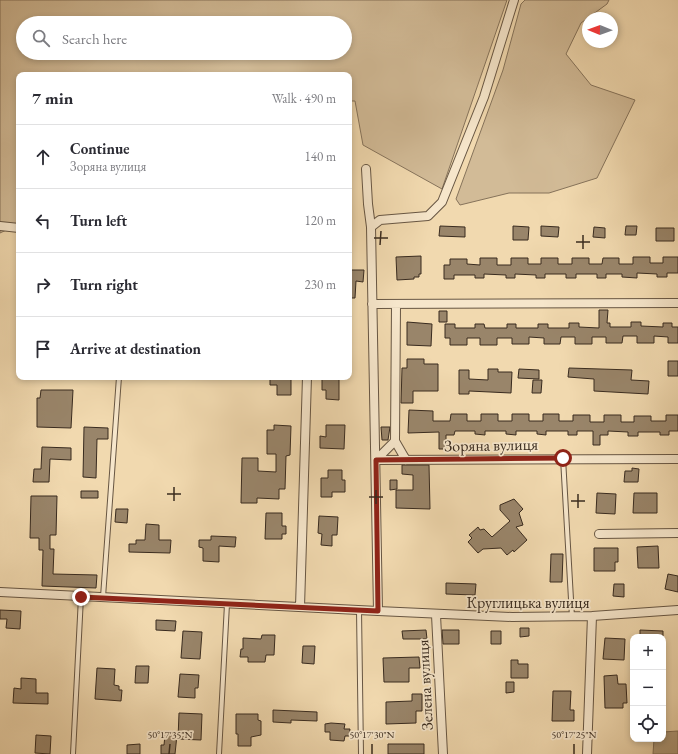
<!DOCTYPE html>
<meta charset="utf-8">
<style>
body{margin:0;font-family:"EB Garamond",serif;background:#f7f7f7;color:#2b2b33}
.controls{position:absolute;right:12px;bottom:12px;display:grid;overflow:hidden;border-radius:8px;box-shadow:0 2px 6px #0003}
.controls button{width:36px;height:36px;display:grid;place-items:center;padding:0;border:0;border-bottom:1px solid #e1e1e2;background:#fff;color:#2b2b33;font:20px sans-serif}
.compass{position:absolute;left:582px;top:12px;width:36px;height:36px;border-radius:50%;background:#fff;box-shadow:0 2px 6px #0003;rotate:271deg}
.stop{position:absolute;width:12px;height:12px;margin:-9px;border:3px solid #8f2418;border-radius:50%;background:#fff}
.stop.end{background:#8f2418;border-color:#fff;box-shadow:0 1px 4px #0008}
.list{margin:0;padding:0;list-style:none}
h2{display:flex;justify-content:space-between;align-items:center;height:52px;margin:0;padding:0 16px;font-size:17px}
h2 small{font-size:13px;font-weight:400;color:#7c7c81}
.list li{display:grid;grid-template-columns:26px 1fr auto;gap:12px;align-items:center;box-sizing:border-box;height:64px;padding:0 16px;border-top:1px solid #e1e1e2}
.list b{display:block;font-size:15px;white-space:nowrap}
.list p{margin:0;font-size:13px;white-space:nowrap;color:#7c7c81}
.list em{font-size:13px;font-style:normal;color:#7c7c81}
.icon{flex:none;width:22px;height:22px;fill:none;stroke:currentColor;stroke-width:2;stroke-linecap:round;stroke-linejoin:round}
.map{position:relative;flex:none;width:678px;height:754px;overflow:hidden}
.search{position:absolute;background:#fff;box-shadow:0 2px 6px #0003;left:16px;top:16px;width:336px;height:44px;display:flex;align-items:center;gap:10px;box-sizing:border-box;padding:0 14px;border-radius:22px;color:#7c7c81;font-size:15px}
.panel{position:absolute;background:#fff;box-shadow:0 2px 6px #0003;left:16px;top:72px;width:336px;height:308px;border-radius:8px}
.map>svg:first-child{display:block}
.green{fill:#d2bb97;stroke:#86735b;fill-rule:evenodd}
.water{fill:#b29e7e;stroke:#827058}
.building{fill:#99856a;stroke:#392b1f}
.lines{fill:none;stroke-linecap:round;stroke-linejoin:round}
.service-casing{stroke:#675643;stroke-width:6}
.minor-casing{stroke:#675643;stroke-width:10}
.service{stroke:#f6e6cb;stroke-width:4}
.minor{stroke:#f6e6cb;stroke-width:8}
.route{stroke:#8f2418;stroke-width:5}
.ticks{fill:none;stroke:#392b1f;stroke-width:1.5}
.labels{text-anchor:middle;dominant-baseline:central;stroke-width:3.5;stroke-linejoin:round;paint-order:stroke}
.street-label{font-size:16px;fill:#392b1f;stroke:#f6e6cb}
.ticks-label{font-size:10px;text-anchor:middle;fill:#392b1f;stroke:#f6e6cb;stroke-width:3.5;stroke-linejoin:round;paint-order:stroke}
</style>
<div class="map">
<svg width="678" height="754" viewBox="0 0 678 754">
<rect width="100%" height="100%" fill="#f1d9af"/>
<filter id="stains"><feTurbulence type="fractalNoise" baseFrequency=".005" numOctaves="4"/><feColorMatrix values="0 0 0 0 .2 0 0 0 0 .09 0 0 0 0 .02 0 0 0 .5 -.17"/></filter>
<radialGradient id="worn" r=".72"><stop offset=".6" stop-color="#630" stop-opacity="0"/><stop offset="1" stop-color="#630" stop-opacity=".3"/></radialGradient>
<!-- green -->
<path class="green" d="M0,0H507L442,189L363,145L355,101H349V75H19V224L0,233ZM23,23H345V53H23Z
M525,0H609L607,4L581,23L566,54L591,85L635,100L597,178L549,193H509L460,205L456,199L503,70L521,4Z"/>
<!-- water -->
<path class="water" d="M678,731V754H653L654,739H663V732Z"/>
<!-- building -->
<path class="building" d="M440,226L465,227V237L439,236Z
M513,226L529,227L528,240H513Z
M541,226L559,227L558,237L541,236Z
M626,226H637L636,235H625Z
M594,227L605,228V238L593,237Z
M656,228H674V241H656Z
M421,256V274H419V277H414V279L397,280L396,257Z
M633,257H650V263H663V257H678V273H667V277H657V274L637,273V278L622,277V274H606V278H597V274H576V278H566V274H545V278H536V275L515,274V278H506V275L484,274V278H475V275H454V279H444V265H450V259H467V264L480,265V258H497V265H511V258H528V264H541V258H558V264H572V258H589V264H602L603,258H619V264H633Z
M349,270H364L363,282L356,281L355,298H349Z
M599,310H608L607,323H610V327H631V322H641V326L663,327V323H672V327H678V343H668V337L654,336V343H637V336H623L622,343H606V337H592V344H575V337H561L560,344H544V338L529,337V344H512V338H497V345H480V338H467V345H450V338H445V324H455V328H475V324H484L485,328H507V324H516V328H538V324H548V328H569V323H579V327L599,328Z
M439,311H447V322H439Z
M407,322L432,324L431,346L407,345Z
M407,359H424V364H438V391H413V403H401L402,368H407Z
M668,361H678V376H668Z
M569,368L632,370L631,380L649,381L648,394L594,391V379L568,377Z
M488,369H498V372H512L511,393L469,391V394H459V370H469V379L488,380Z
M519,369L539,370V379L518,378Z
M270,377H291V395H277V385H270Z
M322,377H339V400L326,399V390H322Z
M533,380H542L541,393H532Z
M41,390H73L71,428L37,427V398H40Z
M409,410L433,411V421H450L451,414H467V421H481V414H498V421H512V414H529V421H543V414H559V421H573V415H590V422H604V415H621V422H634V416H651V421H666V415H678V431H669V435H660V432H638V436H628V432L608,431V435H600V445H593V431H577V435H568V431H546V435L537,434V431H516V435L506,434V431H485V435L475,434V431H455L454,435H446V449H439V432L408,433Z
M274,425L291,426L290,455L286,456L285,489H279V499L257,498V503H241L242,458H258V471L276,472V454H267V430H274Z
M326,425H345L344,449L320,448V436L326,437Z
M84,427L108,428V439H97L96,478L83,477Z
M381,427H390L388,440H382Z
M42,447L71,448V460L50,459L49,482H33L34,469H41Z
M402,465H429L430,509L396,508V490H413V475L402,474Z
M632,468L639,469L638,482H624L625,471H632Z
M328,470H342V480H345V492H332V497H321V478H328Z
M390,480H397V489L390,490Z
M81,491H98V498H81Z
M597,493L616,494L615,514L596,513Z
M634,493H657V513H633Z
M31,496H57L56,535H50V549H54L53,574L97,575L96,588L42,586L43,550H39V538H30Z
M514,499L523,509L519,513L523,525L516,527L527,540L514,552L513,550L507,555L501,548L483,549L478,553L468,542L472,538L469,535L478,527L480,530L484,529L492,537L510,521L500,510V505Z
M116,509H128L127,523L115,522Z
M266,513H282V526H286V534H282V539H265Z
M319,516L338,517L337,535H332V546L321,545L322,534L318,533Z
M146,524L159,525V540H171L170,553L129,552V544H136V540H145Z
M211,536L236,537L235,547L219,546V562L203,561V548L199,547V540H211Z
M658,546L659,568H638L637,547Z
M594,548H618V562H615V571H594Z
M551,554H563L562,582H550Z
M668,574L678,576V592L665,589Z
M446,583L476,584L475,595L446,594Z
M614,584H624V597L613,596Z
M0,610L21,611L20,629L6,628L7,619H0Z
M156,620L176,621L175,631L156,630Z
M520,628H529V636L520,637Z
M426,630L427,639H403L402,631Z
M442,630H459V644H443Z
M640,630L663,631V637H640Z
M183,631L202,632L200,659L181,658Z
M491,631H501V644H491Z
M262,635H275L274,655H266L265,662H248V657H240L241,649H243V638L261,639Z
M605,638L625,639L624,660L603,659Z
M303,646H315L314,664L302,663Z
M419,657L420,668H409V682H384L383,658Z
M511,660H518V664H528V678H511Z
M136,666H149L148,683H135Z
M97,668L115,669L114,685L119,686V690H122L121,701L95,699Z
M180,674L199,675L198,688H195V698L178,697Z
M617,675L618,684H626L627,703H623V708H605L604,676Z
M21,678L36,679V693H48V704L13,703L14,688L21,689Z
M506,682H514V692L506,693Z
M553,691H571L570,710H574V721H552Z
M412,694H422V711H416V723L386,724V702L412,701Z
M273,710L317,712V721L291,720V723L273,722Z
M179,713L202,714L201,740L178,739Z
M236,714H258V720L261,721V735L251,737V746H238V734H236Z
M331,723L345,724L344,729H350L349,736H345L344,741L330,740V732H325V724Z
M36,735L51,736L50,754L35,753Z
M165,735H177L175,754H161V745H164Z
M140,744V754H127V745Z
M388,744H424V754H388Z"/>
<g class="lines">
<defs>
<path id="service" d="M563,458L572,617
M103,597L119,377
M359,610L361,754
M73,754L81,597
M219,754L227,604"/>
<path id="minor" d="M366,169L368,204L371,227
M0,226L19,228
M372,304L678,303
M395,441L396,305
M376,460L678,459
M376,460L395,441L406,460
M599,534L678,533
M0,592L378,611L371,227L380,220L428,216L442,202L484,97L514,0
M300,607L307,377
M378,611L512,617L592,616L678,610
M436,615L443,754
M587,754L592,616"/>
</defs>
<!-- service casing -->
<use href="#service" class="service-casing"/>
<!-- minor casing -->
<use href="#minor" class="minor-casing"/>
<!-- service -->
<use href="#service" class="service"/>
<!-- minor -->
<use href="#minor" class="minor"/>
</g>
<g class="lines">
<!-- route -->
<path class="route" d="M81,597L378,611L376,460L563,458"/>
</g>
<!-- ticks -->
<path class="ticks" d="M374,238H388M576,242H590M380,245L381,231M583,249V235M167,494H181M369,497H383M174,501V487M571,501H585M376,504V490M578,508V494M169,754L170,744M372,754V744M574,754V744"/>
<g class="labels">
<!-- street labels -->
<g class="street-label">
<text transform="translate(491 445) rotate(-1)">Зоряна вулиця</text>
<text x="528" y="602">Круглицька вулиця</text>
<text transform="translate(425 685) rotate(-93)">Зелена вулиця</text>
</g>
</g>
<g class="ticks-label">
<text x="170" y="738">50°17'35"N</text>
<text x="372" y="738">50°17'30"N</text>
<text x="574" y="738">50°17'25"N</text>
</g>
<rect width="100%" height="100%" filter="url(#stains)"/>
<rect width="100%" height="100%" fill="url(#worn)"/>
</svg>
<div class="controls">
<button>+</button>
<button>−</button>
<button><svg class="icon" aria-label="locate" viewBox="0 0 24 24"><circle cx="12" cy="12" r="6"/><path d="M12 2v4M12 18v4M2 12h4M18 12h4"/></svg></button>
</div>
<svg class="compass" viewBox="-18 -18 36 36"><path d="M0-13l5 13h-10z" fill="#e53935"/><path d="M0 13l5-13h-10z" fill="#7c7c81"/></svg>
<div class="stop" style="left:563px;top:458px"></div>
<div class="stop end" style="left:81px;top:597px"></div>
<div class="search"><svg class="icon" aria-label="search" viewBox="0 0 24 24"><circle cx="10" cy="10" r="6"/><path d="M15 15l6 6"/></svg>Search here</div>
<section class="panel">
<h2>7 min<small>Walk · 490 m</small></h2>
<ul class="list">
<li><svg class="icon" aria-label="ahead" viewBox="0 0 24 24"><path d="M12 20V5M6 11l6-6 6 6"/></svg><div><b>Continue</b><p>Зоряна вулиця</p></div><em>140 m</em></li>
<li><svg class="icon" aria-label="left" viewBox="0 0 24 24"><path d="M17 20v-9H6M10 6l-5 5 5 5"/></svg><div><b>Turn left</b></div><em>120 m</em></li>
<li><svg class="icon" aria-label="right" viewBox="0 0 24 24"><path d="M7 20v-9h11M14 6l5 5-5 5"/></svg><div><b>Turn right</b></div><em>230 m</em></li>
<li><svg class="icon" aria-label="arrive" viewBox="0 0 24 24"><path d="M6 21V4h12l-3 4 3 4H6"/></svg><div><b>Arrive at destination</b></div></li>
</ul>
</section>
</div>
